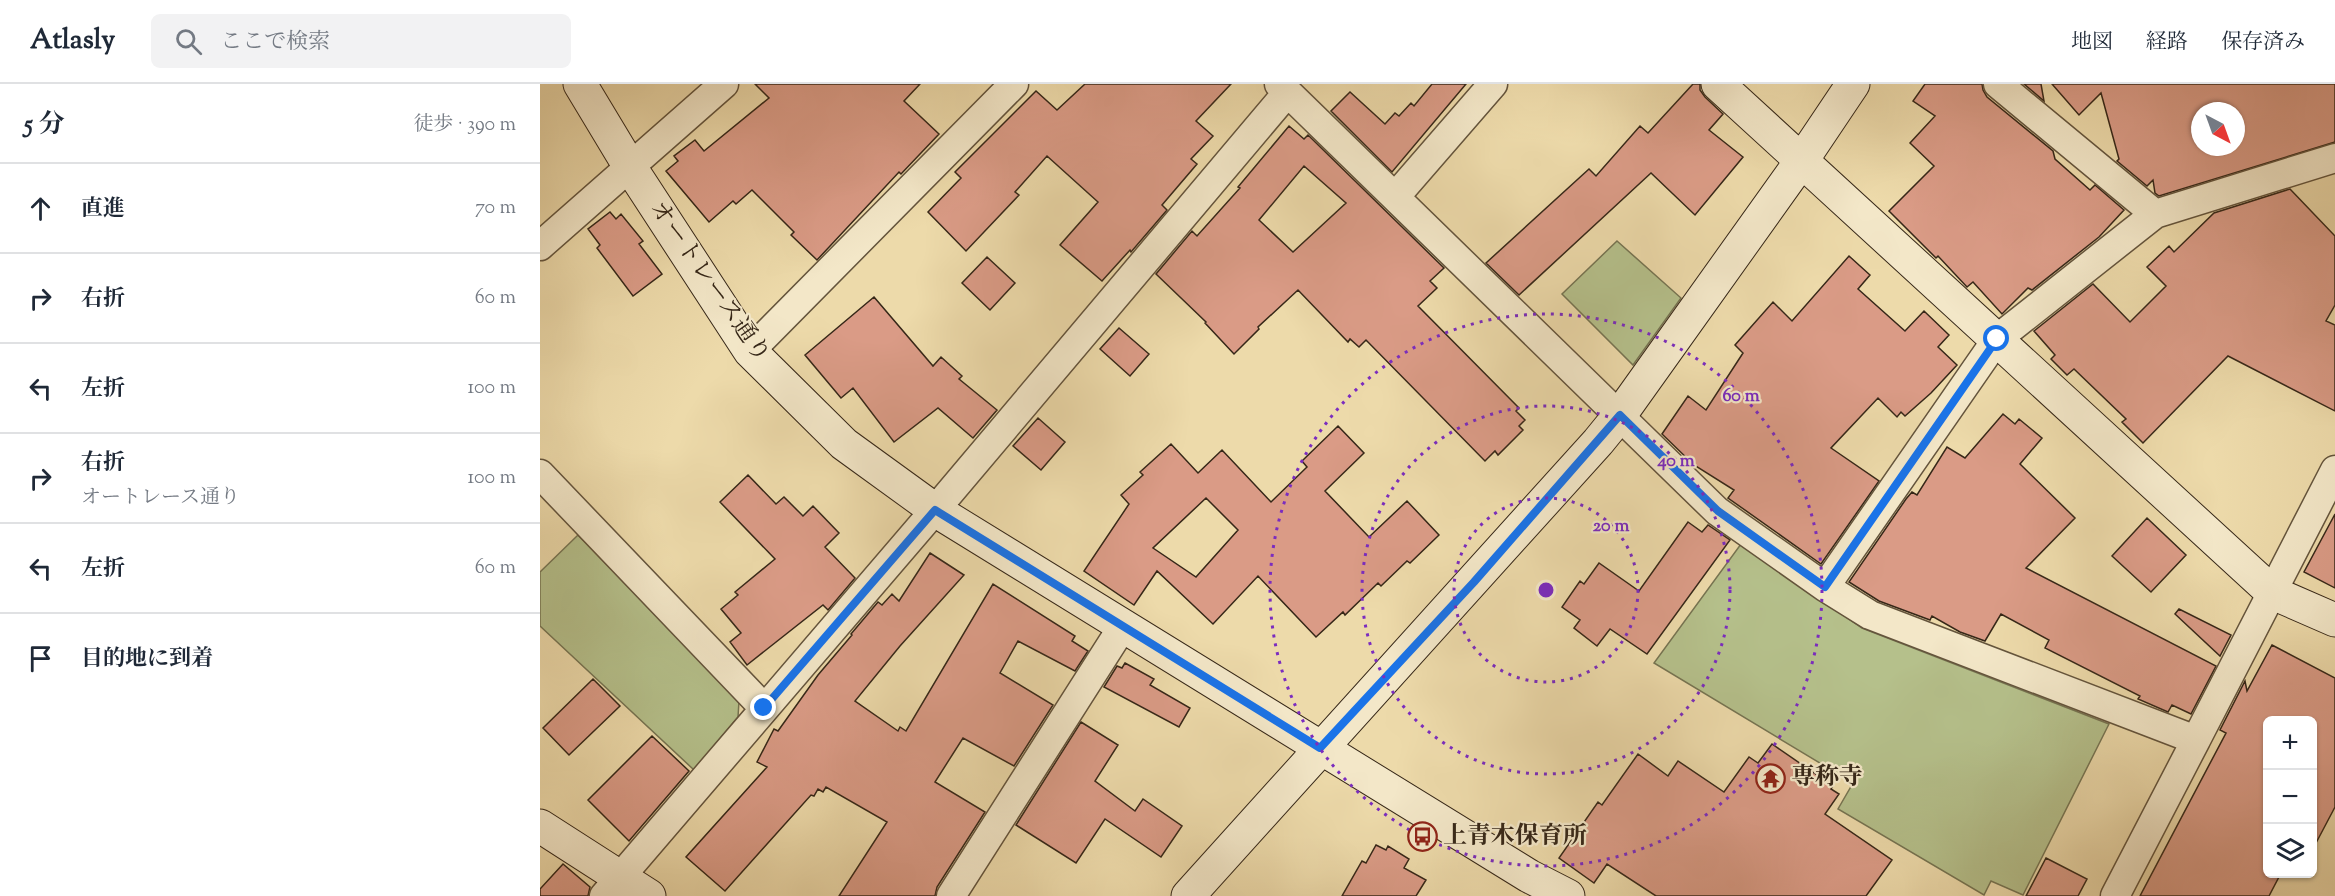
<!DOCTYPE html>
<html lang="ja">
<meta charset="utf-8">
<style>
body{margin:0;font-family:"Sorts Mill Goudy","Noto Serif JP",serif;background:#f2f2f3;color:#1f2937}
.controls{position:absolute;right:18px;bottom:18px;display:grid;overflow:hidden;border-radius:9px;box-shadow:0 2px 4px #0004}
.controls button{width:54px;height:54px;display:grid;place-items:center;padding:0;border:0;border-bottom:2px solid #e0e1e3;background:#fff;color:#1f2937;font:30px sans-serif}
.compass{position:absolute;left:1651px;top:18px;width:54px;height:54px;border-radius:50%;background:#fff;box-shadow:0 2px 4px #0004;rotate:139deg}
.stop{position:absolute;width:18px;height:18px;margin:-14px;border:4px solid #1a73e8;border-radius:50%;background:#fff}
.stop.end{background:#1a73e8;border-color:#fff;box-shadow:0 2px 6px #0008}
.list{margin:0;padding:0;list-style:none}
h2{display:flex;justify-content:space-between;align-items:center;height:78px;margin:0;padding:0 24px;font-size:26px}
h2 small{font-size:20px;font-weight:400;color:#747a83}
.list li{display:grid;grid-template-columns:39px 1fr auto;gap:18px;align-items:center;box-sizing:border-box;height:90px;padding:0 24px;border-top:2px solid #e0e1e3}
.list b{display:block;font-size:22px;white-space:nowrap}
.list p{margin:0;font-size:20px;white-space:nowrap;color:#747a83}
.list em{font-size:20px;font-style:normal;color:#747a83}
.icon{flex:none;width:33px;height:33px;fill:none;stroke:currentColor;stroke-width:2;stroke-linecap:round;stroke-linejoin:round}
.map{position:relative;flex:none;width:1795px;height:812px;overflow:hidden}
header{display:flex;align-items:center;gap:36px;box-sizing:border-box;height:84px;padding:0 30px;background:#fff;border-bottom:2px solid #e0e1e3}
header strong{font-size:28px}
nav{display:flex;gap:33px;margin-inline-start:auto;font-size:21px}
.search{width:420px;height:54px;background:#f2f2f3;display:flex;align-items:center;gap:15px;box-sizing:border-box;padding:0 21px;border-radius:9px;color:#747a83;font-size:22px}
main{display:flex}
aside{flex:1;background:#fff}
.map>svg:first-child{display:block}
.green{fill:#b5c08b;stroke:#767452;stroke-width:1.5}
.building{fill:#da9b86;stroke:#362718;stroke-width:1.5;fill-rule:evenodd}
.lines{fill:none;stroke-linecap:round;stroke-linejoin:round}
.street-casing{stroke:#64543c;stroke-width:31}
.secondary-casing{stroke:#362718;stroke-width:35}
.street{stroke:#f3e7c8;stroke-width:28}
.secondary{stroke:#f3e7c8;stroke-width:33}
.route{stroke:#1a73e8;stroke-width:8}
.ring{fill:none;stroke:#7b2cbf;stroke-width:3;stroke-dasharray:3 6}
.labels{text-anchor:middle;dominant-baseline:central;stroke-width:4.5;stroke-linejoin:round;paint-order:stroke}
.street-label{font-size:24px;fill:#362718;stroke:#f3e7c8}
.poi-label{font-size:24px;font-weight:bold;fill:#362718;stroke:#f3e7c8;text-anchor:start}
.centre{fill:#7b2cbf;stroke:#f3e7c8;stroke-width:3}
.ring-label{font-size:18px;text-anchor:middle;font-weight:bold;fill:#7b2cbf;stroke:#f3e7c8;stroke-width:4.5;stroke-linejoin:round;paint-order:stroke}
</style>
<header>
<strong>Atlasly</strong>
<div class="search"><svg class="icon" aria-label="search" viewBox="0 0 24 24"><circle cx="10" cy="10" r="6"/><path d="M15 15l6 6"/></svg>ここで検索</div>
<nav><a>地図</a><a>経路</a><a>保存済み</a></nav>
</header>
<main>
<aside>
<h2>5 分<small>徒歩 · 390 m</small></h2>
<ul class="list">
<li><svg class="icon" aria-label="ahead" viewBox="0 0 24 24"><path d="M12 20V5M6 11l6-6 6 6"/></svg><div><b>直進</b></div><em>70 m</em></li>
<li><svg class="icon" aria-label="right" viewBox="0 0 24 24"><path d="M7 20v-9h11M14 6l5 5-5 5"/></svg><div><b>右折</b></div><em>60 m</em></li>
<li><svg class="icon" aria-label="left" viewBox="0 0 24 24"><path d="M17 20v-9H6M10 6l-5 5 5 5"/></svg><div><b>左折</b></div><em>100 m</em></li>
<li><svg class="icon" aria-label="right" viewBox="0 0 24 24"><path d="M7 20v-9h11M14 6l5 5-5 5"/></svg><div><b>右折</b><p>オートレース通り</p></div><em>100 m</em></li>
<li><svg class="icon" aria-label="left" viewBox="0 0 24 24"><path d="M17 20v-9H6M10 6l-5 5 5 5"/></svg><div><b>左折</b></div><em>60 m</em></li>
<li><svg class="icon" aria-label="arrive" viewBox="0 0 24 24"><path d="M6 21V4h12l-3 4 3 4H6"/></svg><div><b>目的地に到着</b></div></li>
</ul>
</aside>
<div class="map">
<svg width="1795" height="812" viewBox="0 0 1795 812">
<rect width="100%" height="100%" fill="#eddaaa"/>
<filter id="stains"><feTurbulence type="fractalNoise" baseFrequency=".00333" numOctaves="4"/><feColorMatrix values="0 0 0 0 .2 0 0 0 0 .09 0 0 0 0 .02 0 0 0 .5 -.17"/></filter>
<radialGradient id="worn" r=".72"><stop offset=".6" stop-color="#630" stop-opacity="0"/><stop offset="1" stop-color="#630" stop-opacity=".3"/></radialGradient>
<!-- green -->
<path class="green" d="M1077,157L1141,214L1093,281L1022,210Z
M38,451L199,617L198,633L154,686L0,542V488Z
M1201,460L1322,544L1569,640L1483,811L1451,797L1444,811L1298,725L1313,699L1114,579Z"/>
<!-- building -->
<path class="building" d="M215,0H380L364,17L399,50L361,90L359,88L277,176L251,151L254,148L212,106L196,120L193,117L169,138L126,87L138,77L134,72L155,56L164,67L229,14Z
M545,0H691L656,37L673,52L651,75L657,80L622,121L627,126L591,168L590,166L562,197L520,161L558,118L507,72L475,108L479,111L426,167L388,128L421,94L415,88L496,7L517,26Z
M892,0H926L852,88L791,27L810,8L845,40L855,29L859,32L871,19L874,22Z
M1153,0H1160V6L1165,13L1183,30L1169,46L1203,73L1155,131L1111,89L979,211L946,179L1049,85L1056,92L1100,42L1108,49Z
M1385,0H1442L1443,6L1447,13L1513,67L1515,75L1550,106L1555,101L1584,126L1559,153L1492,206L1488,204L1462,230L1433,198L1427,203L1398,172L1396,174L1349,127L1394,82L1370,59L1395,32L1373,17Z
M1484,0H1501L1504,17Z
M1512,0H1795V58L1619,112L1615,109L1613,96L1607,102L1577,77L1579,75L1561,9L1539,31ZM1660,27H1696V63H1660Z
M749,42L764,55L768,51L904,184L890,197L897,204L878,222L979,324L976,327L985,336L979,342L983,346L958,371L955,367L945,377L826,256L819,263L810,255L808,258L758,206L718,243L719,245L694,270L665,239L666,238L616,190L652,147L657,152L700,104L698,103ZM764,82L806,119L753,168L719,136Z
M1750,105L1795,152V221L1786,237L1795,241V327L1688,272L1603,359L1582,338L1586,335L1534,285L1527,291L1511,275L1515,271L1494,247L1553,200L1590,238L1626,202L1607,183L1629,162L1634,168L1674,129Z
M70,128L76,135L81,130L103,157L99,160L122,190L93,212L57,164L60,161L48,145Z
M1309,172L1330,191L1318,205L1365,247L1384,227L1409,251L1398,263L1417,281L1391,309L1365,332L1361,328L1357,333L1338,314L1291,364L1339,397L1281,480L1188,414L1194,406L1154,381L1122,350L1148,312L1166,326L1203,269L1195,261L1233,218L1252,237Z
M447,173L475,199L450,226L422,199Z
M334,213L393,282L401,273L422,292L419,295L457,326L433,354L398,324L354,358L313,304L301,314L265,271Z
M579,244L609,270L590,292L560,265Z
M1463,330L1475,340L1479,335L1502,354L1480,380L1535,434L1486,484L1676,582L1651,630L1632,621L1628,628L1598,615L1600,612L1505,564L1509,556L1461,530L1445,557L1420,548L1392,532L1390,536L1339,517L1309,498L1366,415L1372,408L1377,411L1407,363L1425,374Z
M498,334L525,358L501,386L473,362Z
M798,342L824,369L785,407L829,453L867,417L899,451L870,479L867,477L841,502L838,499L805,531L803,528L776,553L718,492L673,540L617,487L594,521L544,487L589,420L581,411L603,391L600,388L631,360L658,389L682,366L731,418L767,383L762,377ZM666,414L698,446L656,493L613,464Z
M208,391L236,420L244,413L263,432L273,422L299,449L285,463L315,494L288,526L283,521L207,581L190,558L201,549L181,525L198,511L195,508L235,475L180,418Z
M1795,430V504L1764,488Z
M1607,434L1646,471L1611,508L1572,472Z
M1148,438L1162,448L1168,441L1190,456L1107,570L1070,545L1057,562L1034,544L1040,536L1022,523L1040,497L1044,500L1059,479L1099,507Z
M390,469L424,491L360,562L315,617L358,647L360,643L366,647L453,500L535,552L532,557L548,567L535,587L478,557L460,589L513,621L474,682L423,654L395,698L445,728L397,803L395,812H299L347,738L286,703L283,708L278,705L274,712L271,711L185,807L146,773L227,683L217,678L234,645L238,647L278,591L312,551L311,550L338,518L342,521L352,510L359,517Z
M1639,525L1691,551L1680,572L1635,530Z
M1732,561L1795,594V723L1776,759L1773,757V636H1728V789H1741L1729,812H1600L1686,649L1680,646L1705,597L1707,607Z
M585,579L614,595L610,601L650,624L639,643L564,603L577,582L582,584Z
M53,595L80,622L29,671L3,644Z
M541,638L578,661L555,697L595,727L603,715L642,742L621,773L565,735L536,779L476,741Z
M112,652L149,687L89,757L48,716Z
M1232,660L1293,702L1291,705L1299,710L1285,730L1352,776L1326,812H1116L1067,780L1054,799L1019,774L1058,718L1062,721L1098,670L1128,692L1138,677L1184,708L1209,673L1218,679Z
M836,761L846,766L848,762L869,775L864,784L886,796L876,812H802L822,777L826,779Z
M1506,774L1547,795L1538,812H1486Z
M23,780L50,803L48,812H0V805Z"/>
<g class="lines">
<defs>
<path id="street" d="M739,0L1177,427L1285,503L1330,531L1656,656L1795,386
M1458,0L1615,130
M855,113L953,0
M0,162L184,0
M210,267L474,0
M0,390L224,624
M1285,503L1457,255L1615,130L1795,74
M64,812L395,426L747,9
M411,812L583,542
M1575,812L1656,656"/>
<path id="secondary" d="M40,0L90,83L210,267L304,360L395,426L989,792L1028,812
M1178,0L1733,509L1795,536
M0,742L109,812
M648,812L1058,358L1080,331L1262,76L1313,0"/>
</defs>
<!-- street casing -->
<use href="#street" class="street-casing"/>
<!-- secondary casing -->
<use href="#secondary" class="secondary-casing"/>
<!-- street -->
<use href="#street" class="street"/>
<!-- secondary -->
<use href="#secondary" class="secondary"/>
</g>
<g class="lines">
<!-- route -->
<path class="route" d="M224,624L395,426L780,664L934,498L1080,331L1178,427L1285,503L1457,255"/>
</g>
<!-- distance rings -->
<g class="ring">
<circle cx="1006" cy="506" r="92"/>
<circle cx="1006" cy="506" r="184"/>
<circle cx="1006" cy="506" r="276"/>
</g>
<!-- icons -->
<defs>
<symbol id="temple-ring" viewBox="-11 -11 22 22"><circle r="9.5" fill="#f3e7c8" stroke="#8f2418" stroke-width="1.5"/><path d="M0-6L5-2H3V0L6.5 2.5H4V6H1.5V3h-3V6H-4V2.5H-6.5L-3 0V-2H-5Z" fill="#8f2418"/></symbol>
<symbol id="bus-ring" viewBox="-11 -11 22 22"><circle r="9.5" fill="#f3e7c8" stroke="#8f2418" stroke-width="1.5"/><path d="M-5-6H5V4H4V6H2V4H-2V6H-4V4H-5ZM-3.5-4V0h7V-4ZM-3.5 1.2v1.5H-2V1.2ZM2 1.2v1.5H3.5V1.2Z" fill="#8f2418"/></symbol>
</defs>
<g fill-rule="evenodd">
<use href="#temple-ring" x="1214" y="678" width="33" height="33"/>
<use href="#bus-ring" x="866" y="736" width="33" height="33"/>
</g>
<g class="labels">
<!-- street labels -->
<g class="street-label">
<text transform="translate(169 198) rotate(55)">オートレース通り</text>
</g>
<!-- poi labels -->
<g class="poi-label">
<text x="1251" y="694">専称寺</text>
<text x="903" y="753">上青木保育所</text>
</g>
</g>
<circle cx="1006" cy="506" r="9" class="centre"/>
<g class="ring-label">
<text x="1201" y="317">60 m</text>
<text x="1136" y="382">40 m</text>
<text x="1071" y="447">20 m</text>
</g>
<rect width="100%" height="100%" filter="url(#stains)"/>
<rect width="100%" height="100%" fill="url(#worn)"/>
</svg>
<div class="controls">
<button>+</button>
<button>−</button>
<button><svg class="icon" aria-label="layers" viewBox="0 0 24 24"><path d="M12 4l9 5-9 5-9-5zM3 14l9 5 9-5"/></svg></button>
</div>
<svg class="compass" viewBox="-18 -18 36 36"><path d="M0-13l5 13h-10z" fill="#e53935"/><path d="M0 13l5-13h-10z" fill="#747a83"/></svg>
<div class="stop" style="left:1457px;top:255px"></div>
<div class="stop end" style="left:224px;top:624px"></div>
</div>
</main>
